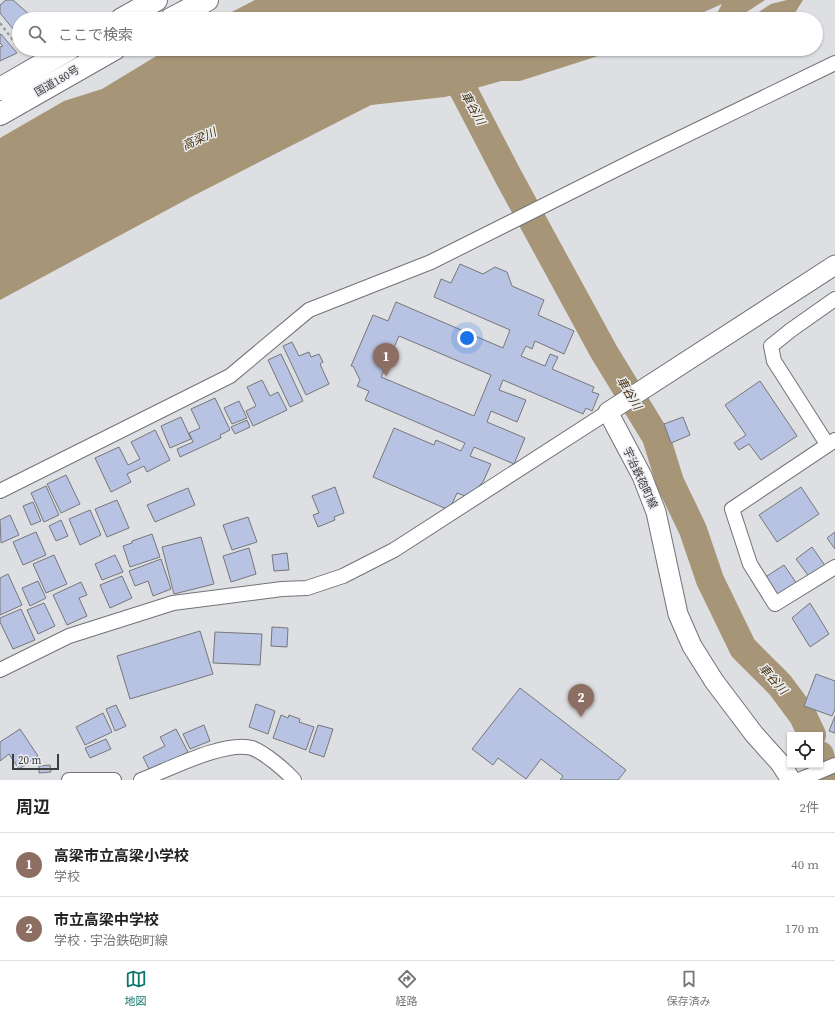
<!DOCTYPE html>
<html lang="ja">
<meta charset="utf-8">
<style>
body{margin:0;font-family:"Source Serif 4","Noto Sans JP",serif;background:#f6f6f6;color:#222}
.controls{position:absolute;right:12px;bottom:12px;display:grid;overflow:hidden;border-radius:0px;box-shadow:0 1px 3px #0004}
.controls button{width:36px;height:36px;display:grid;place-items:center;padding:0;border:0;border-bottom:1px solid #e0e0e0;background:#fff;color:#222;font:20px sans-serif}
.scale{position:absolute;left:12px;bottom:10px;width:47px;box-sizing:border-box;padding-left:4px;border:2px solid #3b3c3d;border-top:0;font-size:11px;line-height:14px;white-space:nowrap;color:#3b3c3d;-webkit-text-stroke:3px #ebecef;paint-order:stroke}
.you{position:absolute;left:467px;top:338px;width:14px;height:14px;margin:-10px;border:3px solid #fff;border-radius:50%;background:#1a73e8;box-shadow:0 0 0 6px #1a73e833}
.badge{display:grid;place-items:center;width:26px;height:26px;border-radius:50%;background:#0f766e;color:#fff;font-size:13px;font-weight:700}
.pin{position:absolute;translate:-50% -33px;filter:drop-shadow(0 1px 2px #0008)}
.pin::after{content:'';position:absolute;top:21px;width:14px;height:12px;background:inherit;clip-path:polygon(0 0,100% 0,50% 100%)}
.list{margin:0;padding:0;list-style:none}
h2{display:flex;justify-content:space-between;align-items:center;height:52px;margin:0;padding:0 16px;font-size:17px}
h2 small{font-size:13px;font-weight:400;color:#767676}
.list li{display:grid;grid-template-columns:26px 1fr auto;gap:12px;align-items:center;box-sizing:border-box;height:64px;padding:0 16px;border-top:1px solid #e0e0e0}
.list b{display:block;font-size:15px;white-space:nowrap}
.list p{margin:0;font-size:13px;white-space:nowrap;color:#767676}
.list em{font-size:13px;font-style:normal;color:#767676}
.icon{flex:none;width:22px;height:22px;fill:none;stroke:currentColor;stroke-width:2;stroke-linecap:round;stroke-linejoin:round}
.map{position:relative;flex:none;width:835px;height:780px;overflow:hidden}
.search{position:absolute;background:#fff;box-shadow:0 1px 3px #0004;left:12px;right:12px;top:12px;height:44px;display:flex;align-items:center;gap:10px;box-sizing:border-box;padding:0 14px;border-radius:22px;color:#767676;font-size:15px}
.sheet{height:180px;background:#fff}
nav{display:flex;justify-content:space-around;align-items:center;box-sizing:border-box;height:56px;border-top:1px solid #e0e0e0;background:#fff;font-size:11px;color:#767676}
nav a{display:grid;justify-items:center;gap:2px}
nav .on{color:#0f766e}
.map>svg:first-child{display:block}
.water{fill:#a79578}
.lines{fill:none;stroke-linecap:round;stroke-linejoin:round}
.river{stroke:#a79578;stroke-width:28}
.building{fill:#b8c2e2;stroke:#76777a;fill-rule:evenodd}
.street-casing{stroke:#727376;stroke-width:16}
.secondary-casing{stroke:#727376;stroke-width:21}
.highway-casing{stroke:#727376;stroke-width:24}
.path{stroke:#9d9ea0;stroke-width:2.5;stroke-dasharray:3 3;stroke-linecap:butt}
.street{stroke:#fff;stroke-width:14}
.secondary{stroke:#fff;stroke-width:19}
.highway{stroke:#fff;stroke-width:22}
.labels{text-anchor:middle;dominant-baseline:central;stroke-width:3;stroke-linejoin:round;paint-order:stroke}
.street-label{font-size:11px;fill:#3b3c3d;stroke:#ebecef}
.water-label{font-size:12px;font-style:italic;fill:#4a360f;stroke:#ebecef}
</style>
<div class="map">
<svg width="835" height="780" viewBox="0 0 835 780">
<rect width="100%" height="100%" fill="#dedfe2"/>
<!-- water -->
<path class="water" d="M255,0H765L742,15L715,17L722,4L688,19H218Z
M787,0H803L793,16L786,19H748L771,4Z
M168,49H620L520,81H501L445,97L371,105L193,196L0,300V138L64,101L102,89Z"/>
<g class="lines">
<!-- river -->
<path class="river" d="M439,49L466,95L508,176L604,352L656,437L670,482L693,530L710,580L743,648L780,685L803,716L812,735
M820,755L827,780"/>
</g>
<!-- building -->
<path class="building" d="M6,0H13L31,16L26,19H19V25L13,29L0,13V5Z
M1,34L17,53L0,61V47L3,46L0,43V35Z
M460,264L483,274L495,267L507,272L512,286L544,300L538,315L574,331L564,354L535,341L532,349L526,346L521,356L545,366L550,354L558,357L552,369L594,387L592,392L599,394L592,411L586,408L583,414L503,380L499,390L526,400L517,422L491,411L487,422L525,438L514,464L474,447L470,456L491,464L483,482L468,497L457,493L449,510L373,477L394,428L434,445L436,440L461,451L465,443L365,400L369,391L357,386L360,380L353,366H351L373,315L388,321L396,302L503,348L510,330L434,297L441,279L451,283ZM399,336L491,375L474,416L381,377Z
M292,342L299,356L309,352L311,357L319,354L323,362L320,364L329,384L306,395L283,346Z
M281,354L303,401L290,407L268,360Z
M262,380L270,396L278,392L287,410L253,426L246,411L256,406L247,387Z
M760,381L797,436L761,460L749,444L739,450L734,443L746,435L725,405Z
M215,398L230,430L220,435L221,438L180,457L177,449L193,442L189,433L200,428L191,409Z
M239,401L247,418L232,424L224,408Z
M181,417L191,439L170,448L161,426Z
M683,417L690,435L671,443L664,424Z
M247,420L250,427L235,434L231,427Z
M155,430L170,460L147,472L144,466L127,474L131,482L111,492L95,458L119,447L128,465L140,459L131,442Z
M66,475L80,504L61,513L47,484Z
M46,486L59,515L44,522L31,493Z
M335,487L344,513L334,517L335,520L318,527L313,515L319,513L312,496Z
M801,487L819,514L777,542L759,515Z
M188,488L195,505L155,522L147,505Z
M117,500L129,528L107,537L95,509Z
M33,502L41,521L31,525L23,506Z
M90,510L101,535L80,545L69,519Z
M10,515L19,535L1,543L0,520Z
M248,517L257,542L232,550L223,525Z
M61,520L68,536L56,541L49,526Z
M36,532L46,555L23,565L13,542Z
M835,532V549L827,538Z
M152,534L160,557L130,567L123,546L132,543V541Z
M201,537L214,584L174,594L162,547Z
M812,547L826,567L810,578L796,559Z
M249,548L256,574L231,582L223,556Z
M287,553L289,570L274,571L272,555Z
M54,555L67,584L46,593L33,564Z
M115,555L123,572L102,580L95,564Z
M161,559L171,589L153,596L148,581L135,586L129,571Z
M784,565L797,584L776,598L764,578Z
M8,574L22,605L0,615V578Z
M122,576L132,598L110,608L100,585Z
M38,581L46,598L30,606L22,588Z
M81,582L87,595L79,598L87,616L67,625L53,595Z
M44,603L55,626L38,634L27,610Z
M810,603L829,634L810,647L792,618Z
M21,609L35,640L13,649L0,622V618Z
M272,627L288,628L287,647L271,646Z
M200,631L213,674L130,699L117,656Z
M215,632L262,634L260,665L213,663Z
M816,674L835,681V709L832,716L804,706Z
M520,688L626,770L618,780H560L563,776L541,759L526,779L498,758L493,765L472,749Z
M256,704L275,711L268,734L249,727Z
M116,705L126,726L115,731L106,709Z
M103,713L112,732L85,745L76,727Z
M281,715L288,718L289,715L300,719L299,722L314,727L306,750L273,738Z
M835,716V733L829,731Z
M204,725L210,741L190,749L183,734Z
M318,725L333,729L324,757L309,752Z
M20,729L38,756L19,769L9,754L0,761V742Z
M176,729L188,752L150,771L143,757L165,746L160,737Z
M106,739L111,749L90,758L85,748Z
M50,765L51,772L39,773V766Z"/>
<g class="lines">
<defs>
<path id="street" d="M835,440L732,509L750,564L775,604L835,567
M827,444L774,361L771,346L791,330L835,299
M0,491L230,376L309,310L431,262L639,158L835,63
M0,670L69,636L173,603L282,589L307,588L343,576L394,550L608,412
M69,780H114
M141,780C168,770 225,740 252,748C265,753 285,770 294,780
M799,780L835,765"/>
<path id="secondary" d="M791,780L780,763L754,734L714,681L692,646L678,614L656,512L642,476L608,412L835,265"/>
<path id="highway" d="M122,19L156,0
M171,19L207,0
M0,89L69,49
M0,114L114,49"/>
</defs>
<!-- street casing -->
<use href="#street" class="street-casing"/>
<!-- secondary casing -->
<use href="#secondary" class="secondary-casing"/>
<!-- highway casing -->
<use href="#highway" class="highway-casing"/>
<!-- path -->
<path class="path" d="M0,23L19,48"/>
<!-- street -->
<use href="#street" class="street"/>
<!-- secondary -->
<use href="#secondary" class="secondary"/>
<!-- highway -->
<use href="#highway" class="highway"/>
</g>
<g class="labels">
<!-- street labels -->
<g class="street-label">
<text transform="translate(57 81) rotate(-30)">国道180号</text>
<text transform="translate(640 478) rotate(65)">宇治鉄砲町線</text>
</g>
<!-- water labels -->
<g class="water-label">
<text transform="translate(473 108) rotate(61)">車谷川</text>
<text transform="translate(199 139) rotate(-25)">高梁川</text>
<text transform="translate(629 393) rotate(59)">車谷川</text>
<text transform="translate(773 679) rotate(48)">車谷川</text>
</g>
</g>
</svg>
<div class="controls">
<button><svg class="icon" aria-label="locate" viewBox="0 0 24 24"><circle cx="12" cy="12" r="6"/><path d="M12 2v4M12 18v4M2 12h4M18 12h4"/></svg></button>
</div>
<div class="scale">20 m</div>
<div class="you"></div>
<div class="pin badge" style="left:386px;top:376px;background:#8d6e63">1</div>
<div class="pin badge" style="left:581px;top:717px;background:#8d6e63">2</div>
<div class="search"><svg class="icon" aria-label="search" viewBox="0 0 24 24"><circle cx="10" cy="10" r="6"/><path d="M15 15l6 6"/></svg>ここで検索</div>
</div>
<section class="sheet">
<h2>周辺<small>2件</small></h2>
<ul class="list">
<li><span class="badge" style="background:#8d6e63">1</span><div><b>高梁市立高梁小学校</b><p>学校</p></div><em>40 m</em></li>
<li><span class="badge" style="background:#8d6e63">2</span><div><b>市立高梁中学校</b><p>学校 · 宇治鉄砲町線</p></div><em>170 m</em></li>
</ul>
</section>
<nav>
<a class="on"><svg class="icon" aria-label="map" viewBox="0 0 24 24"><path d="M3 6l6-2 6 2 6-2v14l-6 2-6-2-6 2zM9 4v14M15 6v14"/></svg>地図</a>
<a><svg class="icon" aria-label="directions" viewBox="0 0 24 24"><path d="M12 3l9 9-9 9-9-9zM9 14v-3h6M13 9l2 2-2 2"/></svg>経路</a>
<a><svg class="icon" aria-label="saved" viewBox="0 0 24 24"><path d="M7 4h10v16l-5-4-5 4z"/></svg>保存済み</a>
</nav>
